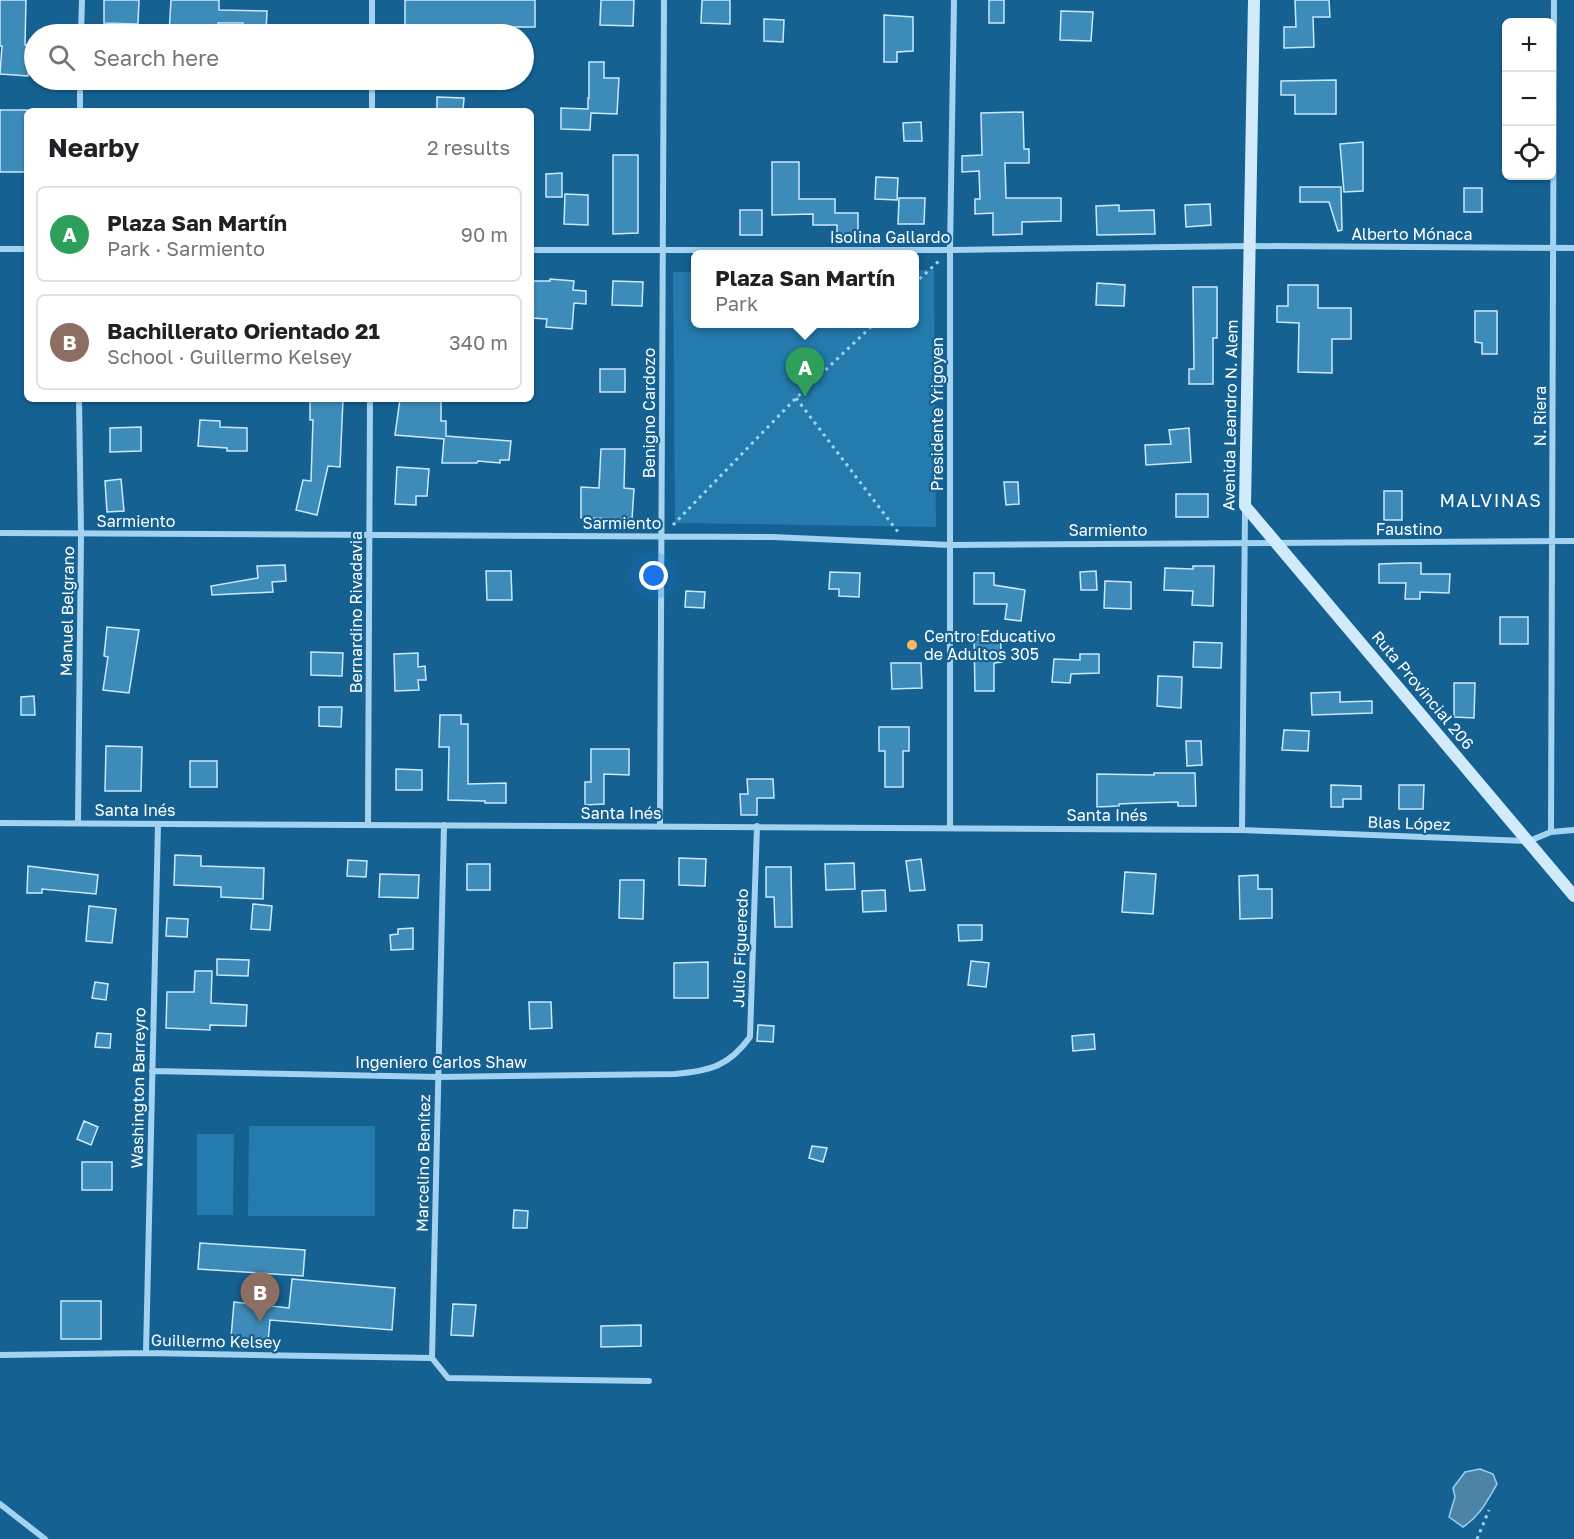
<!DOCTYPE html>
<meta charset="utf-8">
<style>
body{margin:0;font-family:"Golos Text",sans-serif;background:#f6f6f6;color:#202124}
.controls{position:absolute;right:18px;top:18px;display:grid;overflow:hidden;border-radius:9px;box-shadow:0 2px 4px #0004}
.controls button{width:54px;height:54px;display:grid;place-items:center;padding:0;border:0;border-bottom:2px solid #e0e0e0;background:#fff;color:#202124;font:30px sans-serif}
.you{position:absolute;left:654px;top:576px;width:21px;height:21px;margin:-15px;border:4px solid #fff;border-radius:50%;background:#1a73e8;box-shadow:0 0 0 9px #1a73e833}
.badge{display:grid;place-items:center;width:39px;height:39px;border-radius:50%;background:#846440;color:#fff;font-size:20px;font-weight:700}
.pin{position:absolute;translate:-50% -50px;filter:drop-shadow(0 2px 3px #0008)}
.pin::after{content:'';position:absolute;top:32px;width:21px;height:18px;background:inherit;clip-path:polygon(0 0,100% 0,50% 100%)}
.popup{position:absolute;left:691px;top:250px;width:228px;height:78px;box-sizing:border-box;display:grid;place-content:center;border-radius:9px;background:#fff;filter:drop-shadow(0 2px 4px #0005);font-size:20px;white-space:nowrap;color:#757577}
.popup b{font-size:22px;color:#202124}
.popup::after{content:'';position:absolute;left:50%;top:100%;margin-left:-12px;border:12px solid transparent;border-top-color:#fff}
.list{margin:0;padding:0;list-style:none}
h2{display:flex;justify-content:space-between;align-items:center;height:78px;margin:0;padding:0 24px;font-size:26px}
h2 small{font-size:20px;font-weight:400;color:#757577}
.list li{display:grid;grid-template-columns:39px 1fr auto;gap:18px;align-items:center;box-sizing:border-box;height:96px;margin:0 12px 12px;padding:0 12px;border:2px solid #e0e0e0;border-radius:9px}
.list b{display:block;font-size:22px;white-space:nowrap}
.list p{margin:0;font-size:20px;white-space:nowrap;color:#757577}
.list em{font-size:20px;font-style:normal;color:#757577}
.icon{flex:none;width:33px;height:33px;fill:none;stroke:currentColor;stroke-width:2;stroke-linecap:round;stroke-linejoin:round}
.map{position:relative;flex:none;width:1574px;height:1539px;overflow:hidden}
.search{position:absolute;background:#fff;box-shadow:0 2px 4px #0004;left:24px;top:24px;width:510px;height:66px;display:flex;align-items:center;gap:15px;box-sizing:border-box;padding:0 21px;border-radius:33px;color:#757577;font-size:22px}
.panel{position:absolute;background:#fff;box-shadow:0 2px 4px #0004;left:24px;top:108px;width:510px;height:294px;border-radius:9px}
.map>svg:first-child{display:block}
.green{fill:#247bae}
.water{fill:#4d83a5;stroke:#95d1f4;stroke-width:1.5}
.building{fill:#3d8bb9;stroke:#cae9fc;stroke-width:1.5}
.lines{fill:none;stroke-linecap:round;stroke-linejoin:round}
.path{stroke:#a3d3f1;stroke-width:3;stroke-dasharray:3 4.5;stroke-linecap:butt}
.street{stroke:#a3d3f1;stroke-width:6}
.secondary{stroke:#d1ebfc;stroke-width:12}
.poi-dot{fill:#ffb762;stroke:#156192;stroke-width:2}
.labels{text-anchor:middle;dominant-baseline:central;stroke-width:4.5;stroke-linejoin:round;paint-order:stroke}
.street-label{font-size:16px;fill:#fff;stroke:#156192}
.poi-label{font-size:16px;fill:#fff;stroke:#156192;text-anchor:start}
.neighbourhood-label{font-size:18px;letter-spacing:1.5px;fill:#fff;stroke:#156192}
</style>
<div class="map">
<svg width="1574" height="1539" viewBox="0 0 1574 1539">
<rect width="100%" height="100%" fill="#156192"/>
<!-- green -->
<path class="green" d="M915,270H934L936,527L675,523L673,272H695L696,324H914Z
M249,1126H375V1216H248Z
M197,1134H234L233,1215H197Z"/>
<!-- water -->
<path class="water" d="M1480,1469L1493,1474L1497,1484C1487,1501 1480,1516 1463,1527L1449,1517L1455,1497L1453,1488L1465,1472Z"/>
<!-- building -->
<path class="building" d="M0,0H26L25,45H30L28,76L0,74L2,46H0Z
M104,0H139L138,24L104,23Z
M171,0H219V10L267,11L266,34H243V23H218L217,34L198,32V34H169Z
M405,0H535V27H494L493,34H405Z
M601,0H634L633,26L600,25Z
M702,0H730V24L701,23Z
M989,0H1004V23H989Z
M1295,0H1329L1330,17H1313L1314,47L1284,48V27H1296Z
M1061,11L1093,12L1091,41L1060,40Z
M884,15L913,17V51L897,52V62H884Z
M764,19L784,20L783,42L764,41Z
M589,62H604V78H619L617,114L591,113L590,130L561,129V108L588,109V98H589Z
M1336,80V114H1295V95H1281V81Z
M437,97L464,98L463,111L437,110Z
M0,110H27V172H0Z
M1023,112L1024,149H1029V163H1005L1006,198H1061V221L1022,222V234L993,235V213L975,214V199H980L979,171L962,172V156L982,155L981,113Z
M921,122L922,141H904L903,123Z
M1363,142V191L1344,192L1340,144Z
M613,155H638V233L613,234Z
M772,162H799V199H835V213H858V234H837V225H813V214L772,215Z
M562,173V197H546V174Z
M876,177L898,178L897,200L875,199Z
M1300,187H1341L1342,230L1338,231L1329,202H1300Z
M1464,188H1482V212H1464Z
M565,194L588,195V225L564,224Z
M899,198H925L924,224H898Z
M1210,204L1211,225L1186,227L1185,205Z
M1119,205V211L1154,210L1155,234L1097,235L1096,206Z
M740,210H762V235H740Z
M550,279L574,281L573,290L586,291V304L574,303L572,329L546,327L547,319L531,318V281H550Z
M613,281L643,282L642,306L612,305Z
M1097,283L1125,285L1124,306L1096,305Z
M1288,285H1318V308H1351V339H1332V373L1298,372L1299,323L1277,322V306H1288Z
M1193,287H1217V338H1213V384H1189V369H1194Z
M1475,311H1497V354H1482V343L1475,342Z
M600,369H625V392H600Z
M310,399H343L340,467L328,466L317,515L296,510L303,480L311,481L313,420H310Z
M400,399H441V421H446V436L511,441L509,460H500V463L478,461L477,463H442L444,439L395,435Z
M200,420L220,421V427L247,428V451H227V448L198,446Z
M141,427V451L110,452V428Z
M1189,428L1191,462L1146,465L1145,445L1171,444L1169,430Z
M601,449H625L624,488L634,489L632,519L581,518V487L599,488Z
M397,467L429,469L427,496H416V505L395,504Z
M121,479L124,511L107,512L105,481Z
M1004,482H1018L1019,504L1006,505Z
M1384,491H1402V520H1384Z
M1176,494H1208V517H1176Z
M1406,563H1421V574H1450L1449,593L1420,592V599H1405L1406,583H1379V564Z
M285,565L286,581L272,582L273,592L212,595L211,586L258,578L257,566Z
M1193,566H1214L1213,606L1192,605L1193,591L1164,590L1165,568L1193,569Z
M486,571H511L512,600H487Z
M1096,571L1097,590H1081L1080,572Z
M830,572L860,573L859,597L839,596V589H829Z
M974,573H994V585L1025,590L1021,621L1005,619L1007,604H974Z
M1105,581L1131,582V609L1104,608Z
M686,591L705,592L704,608L685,607Z
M1500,617H1528V644H1500Z
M107,627L139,630L129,693L103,690L108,657L104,656Z
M1000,633L1002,662L994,663V691H975L974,635Z
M1194,642L1222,643L1221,668L1193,667Z
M311,652L343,653L342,676L311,675Z
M418,653V667L425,666L426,680H418L419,690L395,691L394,654Z
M1080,654H1099V673L1071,674L1070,683L1052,682L1054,659L1080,660Z
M891,663H921L922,688L892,689Z
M1158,676L1182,677L1181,708L1157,706Z
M1454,683H1475L1474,718L1454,717Z
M1340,692V702L1372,701V713L1312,715L1311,693Z
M34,696L35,715H21V697Z
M319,707H342L341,727L319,726Z
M440,715H461V724H468V784L506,783V803H485V801L448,800L449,747H439Z
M879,727H909V751H903V787H885V751H879Z
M1284,730L1309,731L1308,751L1282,750Z
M1186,741H1201L1202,765L1187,766Z
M106,746L142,747L141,791H105Z
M591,749H629V775L604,774V804L585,805V782H591Z
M190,761H217V787H190Z
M396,769L422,770V790H396Z
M1154,773H1195L1196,806H1178V802L1141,803L1119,804V806L1097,807V774L1154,775Z
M747,779H773L774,798H757V815H741L740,794H748Z
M1331,785L1361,786V799H1343V807H1331Z
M1399,785H1424L1423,809H1399Z
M175,855L201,856V866L264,868L263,899L221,897V887L174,885Z
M679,858L706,859L705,886L679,885Z
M921,859L925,890L910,891L906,861Z
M348,860L367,861L366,877L347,876Z
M854,863L855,889L826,890L825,864Z
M467,864H490V890H467Z
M28,866L98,875L96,894L42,889V893H27Z
M766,867H791L792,927H775L774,897H766Z
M1125,872L1156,874L1153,914L1122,912Z
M380,874L419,875L418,898L379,897Z
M1258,875V889H1272V918L1240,919L1239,876Z
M620,880H644L643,919L619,918Z
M885,890L886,911L863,912L862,891Z
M253,904L272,906L270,930L251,929Z
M89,906L116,909L112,943L86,941Z
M167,918L188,919L187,937L166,936Z
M958,925H982V940L959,941Z
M413,928V949L391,950L390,935L398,934V929Z
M217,959L249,960L248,976L217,975Z
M971,961L989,963L986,987L968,985Z
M708,962V998H674V963Z
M195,971H212L211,1003L247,1005L246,1026L210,1025V1030L166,1028L167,992H194Z
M95,982L108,984L106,1000L92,998Z
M529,1002H551L552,1028L530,1029Z
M758,1025L774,1026L773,1042L757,1041Z
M97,1033L111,1034L110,1048L95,1047Z
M1094,1034L1095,1049L1073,1051L1072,1036Z
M84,1121L98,1127L91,1145L77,1139Z
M812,1146L827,1148L823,1162L809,1158Z
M82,1162H112V1190H82Z
M514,1210L528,1211L527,1228H513Z
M200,1243L305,1250L303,1276L198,1269Z
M292,1279L395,1288L392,1330L270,1320L268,1342L231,1338L234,1302L289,1308Z
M61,1301H101V1339H61Z
M453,1304L476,1305L473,1336L451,1335Z
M641,1325V1346L601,1347V1326Z"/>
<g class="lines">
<!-- path -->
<path class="path" d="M914,284L939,261
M796,398L898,532
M673,525L796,398L874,324
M1477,1539L1489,1510"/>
<!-- street -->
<path class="street" d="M81,34L82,0
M372,34V0
M80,111V80
M372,111V80
M0,249H27
M531,250H950L1250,246L1574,248
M0,533L773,537L950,545L1574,541
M0,823L1242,830L1529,841L1551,832L1574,830
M78,823L81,534L79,399
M368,825L370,399
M660,826L664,0
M950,828V250L954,0
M1242,830L1245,509
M1551,832L1554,0
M152,1071L438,1077L675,1074C710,1071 729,1066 750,1037L757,826
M146,1353L158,824
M0,1355L146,1353L432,1358
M432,1358L444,825
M432,1358L448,1378L649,1381
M0,1504L45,1539"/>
<!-- secondary -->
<path class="secondary" d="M1254,0L1245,506L1574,896"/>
</g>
<!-- markers -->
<circle class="poi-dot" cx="912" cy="645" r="6"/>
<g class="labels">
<!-- street labels -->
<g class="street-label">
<text x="1412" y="234">Alberto Mónaca</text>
<text x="890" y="237">Isolina Gallardo</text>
<text transform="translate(649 413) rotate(-90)">Benigno Cardozo</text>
<text transform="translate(937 414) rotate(-90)">Presidente Yrigoyen</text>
<text transform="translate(1230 415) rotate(-89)">Avenida Leandro N. Alem</text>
<text transform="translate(1540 416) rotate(-90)">N. Riera</text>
<text x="136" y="521">Sarmiento</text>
<text x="622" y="523">Sarmiento</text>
<text x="1409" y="529">Faustino</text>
<text x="1108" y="530">Sarmiento</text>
<text transform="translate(67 611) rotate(-89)">Manuel Belgrano</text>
<text transform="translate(356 612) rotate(-90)">Bernardino Rivadavia</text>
<text transform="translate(1423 690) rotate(50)">Ruta Provincial 206</text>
<text x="135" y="810">Santa Inés</text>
<text x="621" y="813">Santa Inés</text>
<text x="1107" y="815">Santa Inés</text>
<text transform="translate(1409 823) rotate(2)">Blas López</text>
<text transform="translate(740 948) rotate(-88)">Julio Figueredo</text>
<text x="441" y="1062">Ingeniero Carlos Shaw</text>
<text transform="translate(138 1088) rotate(-89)">Washington Barreyro</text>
<text transform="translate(423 1163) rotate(-89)">Marcelino Benítez</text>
<text transform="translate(216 1341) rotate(1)">Guillermo Kelsey</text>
</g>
<!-- poi labels -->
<g class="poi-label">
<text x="924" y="636">Centro Educativo<tspan x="924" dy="18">de Adultos 305</tspan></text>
</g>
<!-- neighbourhood labels -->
<g class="neighbourhood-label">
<text x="1491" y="500">MALVINAS</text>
</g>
</g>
</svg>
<div class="controls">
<button>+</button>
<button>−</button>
<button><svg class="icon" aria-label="locate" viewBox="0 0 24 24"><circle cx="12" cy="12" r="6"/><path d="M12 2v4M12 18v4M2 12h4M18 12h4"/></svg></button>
</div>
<div class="you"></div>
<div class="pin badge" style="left:805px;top:397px;background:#2e9e5b">A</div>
<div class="popup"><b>Plaza San Martín</b>Park</div>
<div class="pin badge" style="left:260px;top:1322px;background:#8d6e63">B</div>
<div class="search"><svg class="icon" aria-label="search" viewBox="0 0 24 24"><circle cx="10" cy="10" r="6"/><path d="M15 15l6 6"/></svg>Search here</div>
<section class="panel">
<h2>Nearby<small>2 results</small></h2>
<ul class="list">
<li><span class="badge" style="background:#2e9e5b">A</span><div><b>Plaza San Martín</b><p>Park · Sarmiento</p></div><em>90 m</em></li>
<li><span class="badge" style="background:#8d6e63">B</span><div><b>Bachillerato Orientado 21</b><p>School · Guillermo Kelsey</p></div><em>340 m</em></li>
</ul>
</section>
</div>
